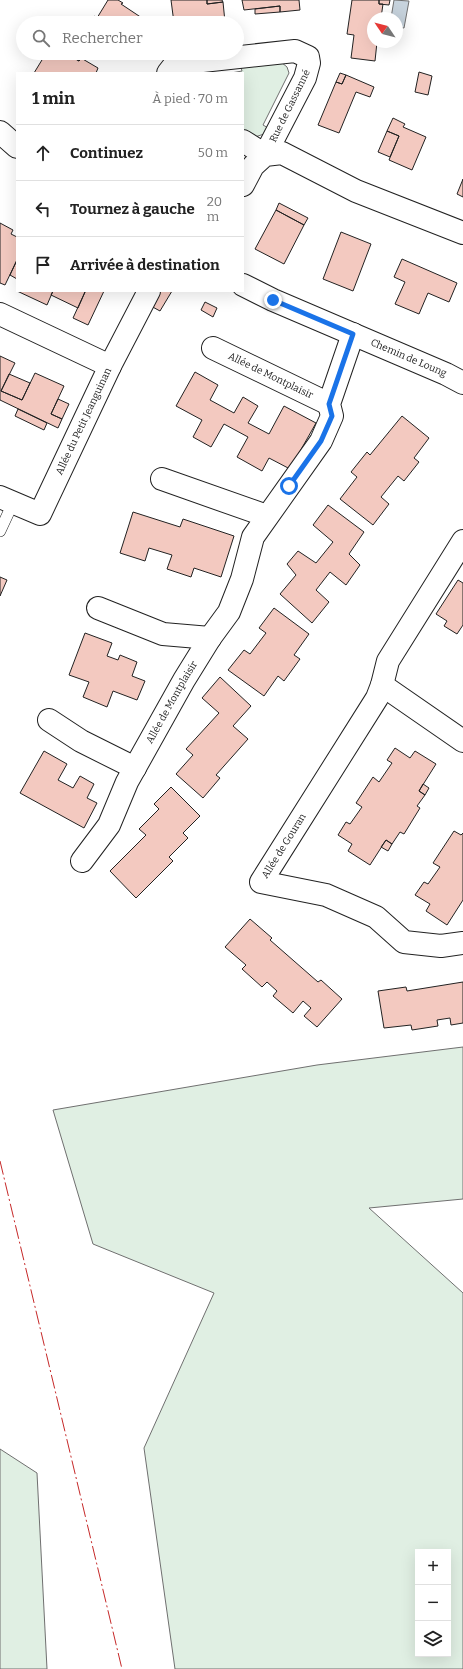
<!DOCTYPE html>
<html lang="fr">
<meta charset="utf-8">
<style>
body{margin:0;font-family:Bitter,serif;background:#f2f2f2;color:#222}
.controls{position:absolute;right:12px;bottom:12px;display:grid;overflow:hidden;border-radius:0px;box-shadow:0 4px 16px #0002}
.controls button{width:36px;height:36px;display:grid;place-items:center;padding:0;border:0;border-bottom:1px solid #e0e0e0;background:#fff;color:#222;font:20px sans-serif}
.compass{position:absolute;left:367px;top:12px;width:36px;height:36px;border-radius:50%;background:#fff;box-shadow:0 4px 16px #0002;rotate:305deg}
.stop{position:absolute;width:12px;height:12px;margin:-9px;border:3px solid #1a73e8;border-radius:50%;background:#fff}
.stop.end{background:#1a73e8;border-color:#fff;box-shadow:0 1px 4px #0008}
.list{margin:0;padding:0;list-style:none}
h2{display:flex;justify-content:space-between;align-items:center;height:52px;margin:0;padding:0 16px;font-size:17px}
h2 small{font-size:13px;font-weight:400;color:#767676}
.list li{display:grid;grid-template-columns:26px 1fr auto;gap:12px;align-items:center;box-sizing:border-box;height:56px;padding:0 16px;border-top:1px solid #e0e0e0}
.list b{display:block;font-size:15px;white-space:nowrap}
.list em{font-size:13px;font-style:normal;color:#767676}
.icon{flex:none;width:22px;height:22px;fill:none;stroke:currentColor;stroke-width:2;stroke-linecap:round;stroke-linejoin:round}
.map{position:relative;flex:none;width:463px;height:1669px;overflow:hidden}
.search{position:absolute;background:#fff;box-shadow:0 4px 16px #0002;left:16px;top:16px;width:228px;height:44px;display:flex;align-items:center;gap:10px;box-sizing:border-box;padding:0 14px;border-radius:22px;color:#767676;font-size:15px}
.panel{position:absolute;background:#fff;box-shadow:0 4px 16px #0002;left:16px;top:72px;width:228px;height:220px;border-radius:0px}
.map>svg:first-child{display:block}
.green{fill:#e0efe3;stroke:#6f6f6f;fill-rule:evenodd}
.water{fill:#c7d3dd;stroke:#6f6f6f}
.building{fill:#f3c9c0;stroke:#222}
.lines{fill:none;stroke-linecap:round;stroke-linejoin:round}
.service-casing{stroke:#222;stroke-width:12}
.minor-casing{stroke:#222;stroke-width:24}
.service{stroke:#fff;stroke-width:11}
.minor{stroke:#fff;stroke-width:22}
.power{stroke:#c62828;stroke-width:1;stroke-dasharray:14 3 2 3;stroke-linecap:butt}
.route{stroke:#1a73e8;stroke-width:5}
.labels{text-anchor:middle;dominant-baseline:central;stroke-width:3;stroke-linejoin:round;paint-order:stroke}
.street-label{font-size:10px;fill:#222;stroke:#fff}
</style>
<div class="map">
<svg width="463" height="1669" viewBox="0 0 463 1669">
<rect width="100%" height="100%" fill="#fff"/>
<!-- green -->
<path class="green" d="M281,62L287,67L289,73L263,125L270,129L267,133L255,137L243,131V73H231L242,71L240,64Z
M463,1047V1199L369,1208L463,1293V1669H175L144,1448L214,1293L93,1244L53,1110L317,1065ZM418,1552H448V1654H418Z
M0,1449L37,1473L47,1669H0Z"/>
<!-- water -->
<path class="water" d="M394,0L409,1L404,28L397,27V18H391Z"/>
<!-- building -->
<path class="building" d="M108,0H118L123,3L121,4L145,20L142,23H104L97,18Z
M171,0H207V4L223,2L225,22L174,23Z
M207,0H222L223,2L207,4Z
M242,0H299L300,10L280,12V6L244,10Z
M352,0H379V4H383L381,18H373V42H377L375,61L351,58L354,35L347,34Z
M379,0H390L389,5L379,4Z
M280,6V12L255,14V9Z
M94,16L97,18L104,23H89Z
M55,53H65L79,61L81,58L98,68L96,73H34L45,55Z
M65,53H73L81,58L79,61Z
M419,72L432,76L428,95L415,92Z
M340,73L346,75L342,84L336,82Z
M346,75L374,87L370,97L356,92L339,133L318,125L336,82L342,84Z
M393,118L405,124L403,127L426,137L412,170L389,160L399,136L387,131Z
M387,131L399,136L390,157L378,152Z
M463,179V197L457,194Z
M279,203L308,218L304,225L276,210Z
M276,210L304,225L284,264L255,249Z
M0,223L13,230L11,234L17,237V260L5,285L0,283Z
M341,232L371,244L353,291L323,279Z
M402,259L457,283L449,302L428,293L419,314L395,304L405,282L394,277Z
M17,260V279L10,275Z
M17,291H53L47,305Z
M53,291H83L85,292L78,308L51,295Z
M83,291H104L88,325L73,318L85,292Z
M158,291H172L160,311L149,305Z
M205,302L217,308L213,317L201,310Z
M0,356L15,363L1,391L22,400L35,373L64,386L51,414L62,419L58,428L0,400Z
M195,372L218,385L210,400L234,413L243,397L258,406L248,423L269,434L284,406L316,423L290,469L269,458L262,471L237,457L248,437L224,424L211,447L193,437L202,420L176,406Z
M9,374L30,383L22,400L1,391Z
M58,399L69,404L62,419L51,414Z
M18,409L47,423L44,430L15,416Z
M402,416L429,438L414,458L419,462L404,481L398,476L381,497L389,504L373,525L340,499L357,477L351,472L367,452L370,455Z
M328,505L364,532L349,554L360,565L346,585L330,572L316,590L329,602L312,623L280,594L296,575L287,564L298,551L316,563L333,542L313,525Z
M133,512L180,527L183,519L234,536L221,577L194,568L191,577L167,569L172,555L149,548L145,561L120,553Z
M0,577L7,580L0,596Z
M458,580L463,583V625L457,634L444,626L447,621L436,614Z
M274,608L309,634L294,655L300,659L284,681L278,676L264,696L228,670L244,650L250,654L266,633L259,628Z
M85,633L112,643L107,656L118,660L120,655L137,662L132,676L145,681L137,700L113,691L107,707L83,697L89,682L69,675Z
M220,677L251,706L233,726L248,739L216,775L220,778L203,798L176,774L193,755L186,749L219,713L202,698Z
M395,748L410,758L415,751L436,764L419,791L425,795L417,806L420,808L404,834L400,832L392,844L386,840L370,865L348,851L352,844L338,835L346,822L350,824L362,807L356,803L373,777L379,782L392,763L387,760Z
M44,751L67,764L58,780L73,788L80,776L94,784L87,798L97,803L84,828L20,793Z
M423,784L429,788L425,795L419,791Z
M171,787L200,816L183,833L188,838L169,857L173,861L136,898L110,871L146,835L139,829L159,809L154,804Z
M454,831L461,835L463,833V900L447,925L426,911L430,904L415,895L424,882L428,884L440,867L433,863Z
M386,840L392,844L388,851L381,847Z
M250,919L272,938L270,940L318,982L321,980L342,999L317,1027L304,1016L311,1008L303,1001L293,1013L273,996L277,991L267,982L262,987L242,969L246,965L225,947Z
M463,982V1023L451,1025L450,1018L437,1020L438,1026L412,1030L411,1025L384,1028L378,991L406,987L407,991Z"/>
<g class="lines">
<defs>
<path id="service" d="M0,531L13,503"/>
<g id="minor">
<path d="M168,73L175,64L295,51L308,57L309,63L305,78L265,155L243,141"/>
<path d="M0,132L17,147"/>
<path d="M243,185L253,166L265,155L282,153L356,191L463,233"/>
<path id="s1" d="M243,285L273,300L446,374L463,383"/>
<path d="M0,314L110,366"/>
<path id="s2" d="M213,348L329,404"/>
<path d="M162,479L267,516"/>
<path id="s3" d="M0,497L40,514L110,366L149,291"/>
<path d="M463,541L388,661L382,685L377,698L261,882L326,895L376,917L404,942L441,946L463,943"/>
<path d="M98,608L163,634L210,638"/>
<path d="M382,685L463,741"/>
<path d="M49,720L81,741L135,768"/>
<path id="s4" d="M82,861L109,825L127,782L184,680L210,638L229,612L242,579L253,537L321,441L332,416L329,404L353,334"/>
</g>
</defs>
<!-- service casing -->
<use href="#service" class="service-casing"/>
<!-- minor casing -->
<use href="#minor" class="minor-casing"/>
<!-- service -->
<use href="#service" class="service"/>
<!-- minor -->
<use href="#minor" class="minor"/>
<!-- power -->
<path class="power" d="M0,1161L122,1669"/>
</g>
<g class="lines">
<!-- route -->
<path class="route" d="M273,300L353,334L329,404L332,416L321,441L289,486"/>
</g>
<g class="labels">
<!-- street labels -->
<g class="street-label">
<text transform="translate(290 106) rotate(-64)">Rue de Gassanné</text>
<text stroke="none"><textPath href="#s1" startOffset="181">Chemin de Loung</textPath></text>
<text stroke="none"><textPath href="#s2" startOffset="64">Allée de Montplaisir</textPath></text>
<text stroke="none"><textPath href="#s3" startOffset="146">Allée du Petit Jeanguinan</textPath></text>
<text stroke="none"><textPath href="#s4" startOffset="183">Allée de Montplaisir</textPath></text>
<text transform="translate(284 846) rotate(-58)">Allée de Gouran</text>
</g>
</g>
</svg>
<div class="controls">
<button>+</button>
<button>−</button>
<button><svg class="icon" aria-label="layers" viewBox="0 0 24 24"><path d="M12 4l9 5-9 5-9-5zM3 14l9 5 9-5"/></svg></button>
</div>
<svg class="compass" viewBox="-18 -18 36 36"><path d="M0-13l5 13h-10z" fill="#e53935"/><path d="M0 13l5-13h-10z" fill="#767676"/></svg>
<div class="stop" style="left:289px;top:486px"></div>
<div class="stop end" style="left:273px;top:300px"></div>
<div class="search"><svg class="icon" aria-label="search" viewBox="0 0 24 24"><circle cx="10" cy="10" r="6"/><path d="M15 15l6 6"/></svg>Rechercher</div>
<section class="panel">
<h2>1 min<small>À pied · 70 m</small></h2>
<ul class="list">
<li><svg class="icon" aria-label="ahead" viewBox="0 0 24 24"><path d="M12 20V5M6 11l6-6 6 6"/></svg><div><b>Continuez</b></div><em>50 m</em></li>
<li><svg class="icon" aria-label="left" viewBox="0 0 24 24"><path d="M17 20v-9H6M10 6l-5 5 5 5"/></svg><div><b>Tournez à gauche</b></div><em>20 m</em></li>
<li><svg class="icon" aria-label="arrive" viewBox="0 0 24 24"><path d="M6 21V4h12l-3 4 3 4H6"/></svg><div><b>Arrivée à destination</b></div></li>
</ul>
</section>
</div>
